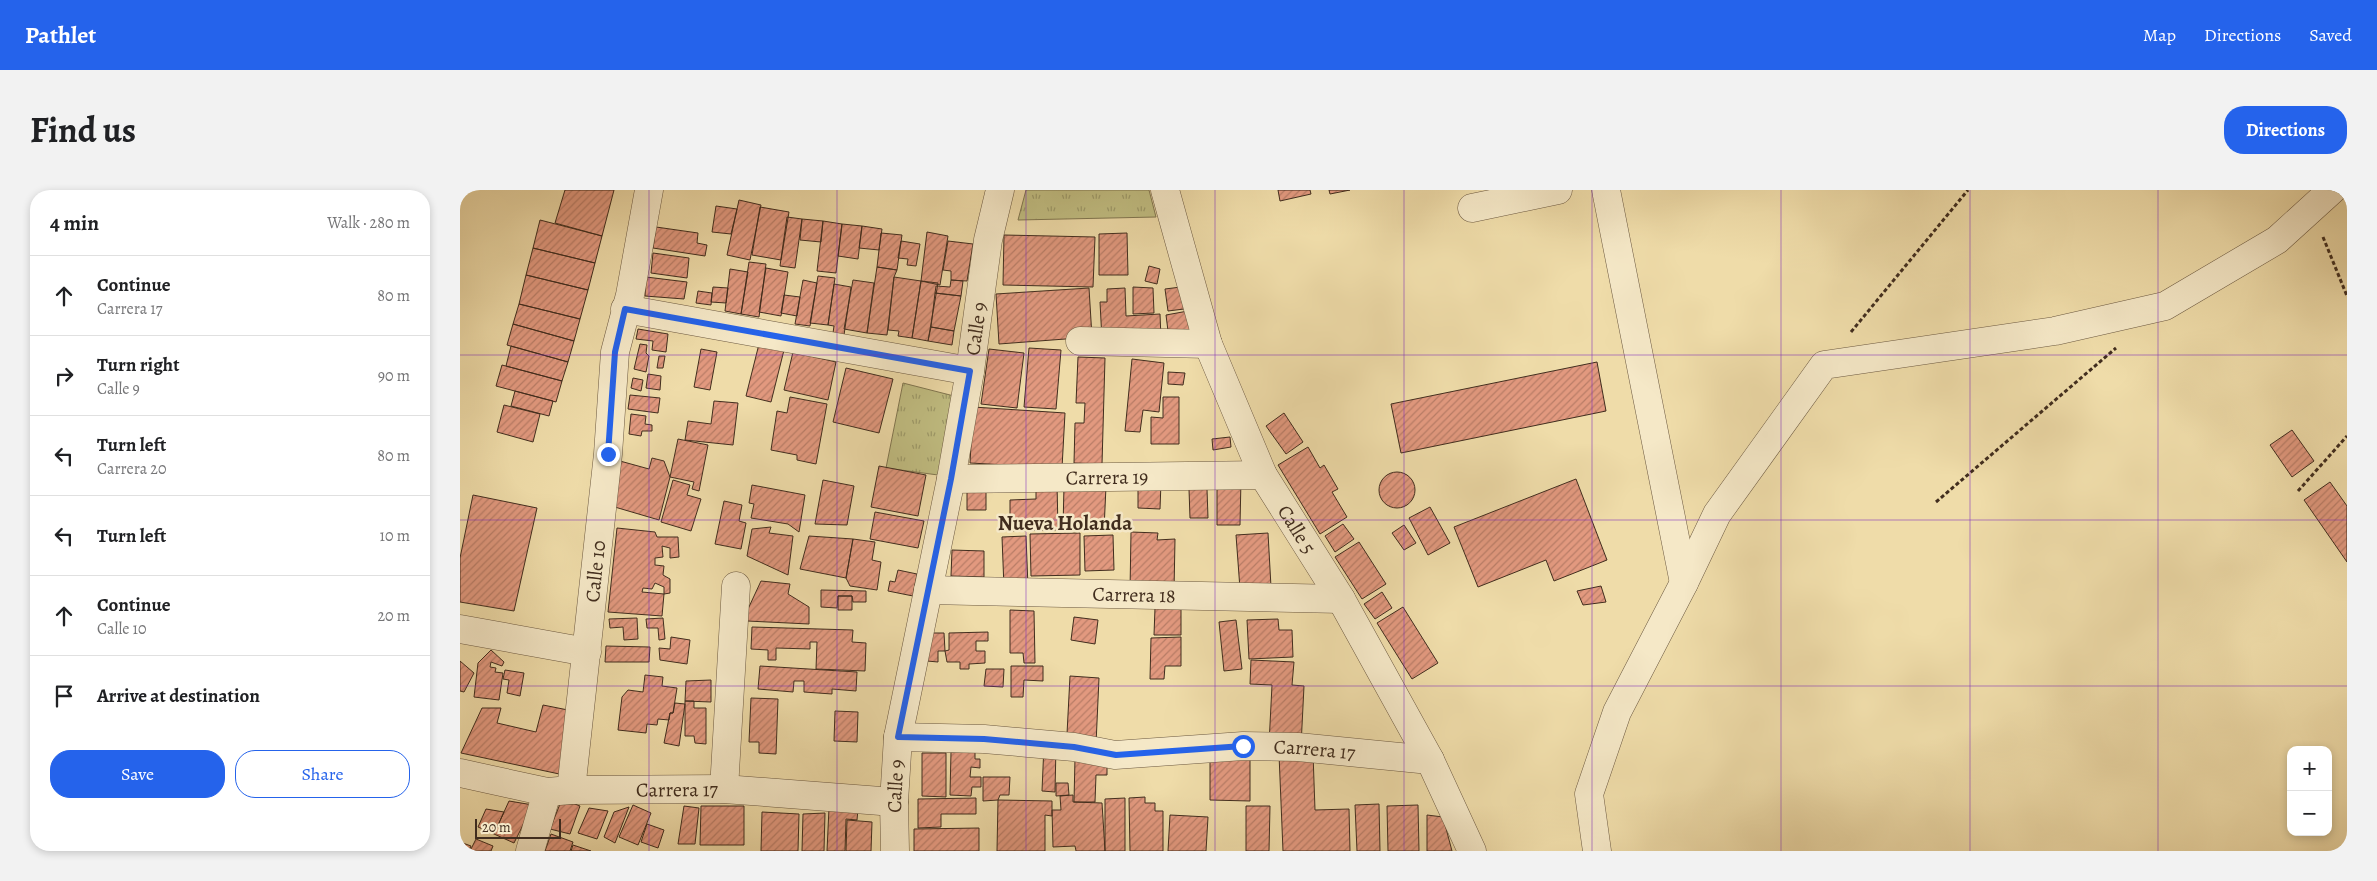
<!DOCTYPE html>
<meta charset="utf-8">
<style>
body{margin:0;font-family:Alegreya,serif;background:#f2f2f2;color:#202124}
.controls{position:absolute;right:15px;bottom:15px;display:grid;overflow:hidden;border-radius:10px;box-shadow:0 2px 8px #0003}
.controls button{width:45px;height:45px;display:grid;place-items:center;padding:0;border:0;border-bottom:1px solid #e0e0e0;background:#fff;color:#202124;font:25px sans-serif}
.scale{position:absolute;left:15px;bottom:12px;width:86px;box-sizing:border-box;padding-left:5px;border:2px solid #412d1e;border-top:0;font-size:14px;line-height:18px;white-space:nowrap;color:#412d1e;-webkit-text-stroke:4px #f5e8c7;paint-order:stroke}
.stop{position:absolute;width:15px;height:15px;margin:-11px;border:4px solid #2563eb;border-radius:50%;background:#fff}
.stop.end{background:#2563eb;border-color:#fff;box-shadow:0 1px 5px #0008}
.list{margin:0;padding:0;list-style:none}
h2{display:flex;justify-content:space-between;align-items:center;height:65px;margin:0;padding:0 20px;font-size:21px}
h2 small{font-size:16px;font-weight:400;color:#757577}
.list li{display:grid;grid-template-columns:32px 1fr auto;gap:15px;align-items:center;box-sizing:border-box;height:80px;padding:0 20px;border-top:1px solid #e0e0e0}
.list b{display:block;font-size:19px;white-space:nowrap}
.list p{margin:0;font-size:16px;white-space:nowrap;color:#757577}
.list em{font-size:16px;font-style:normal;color:#757577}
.actions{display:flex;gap:10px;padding:15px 20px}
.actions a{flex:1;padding:11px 0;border:1px solid #2563eb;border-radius:20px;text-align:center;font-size:18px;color:#2563eb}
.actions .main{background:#2563eb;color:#fff}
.icon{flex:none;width:28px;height:28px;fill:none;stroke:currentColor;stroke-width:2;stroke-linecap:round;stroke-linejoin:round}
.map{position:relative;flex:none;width:1887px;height:661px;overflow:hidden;border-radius:20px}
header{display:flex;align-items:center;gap:30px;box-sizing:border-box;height:70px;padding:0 25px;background:#2563eb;color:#fff}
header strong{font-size:24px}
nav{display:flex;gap:28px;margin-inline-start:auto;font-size:18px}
.intro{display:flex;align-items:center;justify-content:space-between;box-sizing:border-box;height:120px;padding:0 30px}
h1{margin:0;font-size:35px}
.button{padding:12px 22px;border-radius:20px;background:#2563eb;color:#fff;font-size:18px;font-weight:700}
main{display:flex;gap:30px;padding:0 30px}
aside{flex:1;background:#fff;border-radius:20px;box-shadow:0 2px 8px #0003}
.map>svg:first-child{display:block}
.park{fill:url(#park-tufts);stroke:#817650}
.building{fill:url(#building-hatch);stroke:#412d1e}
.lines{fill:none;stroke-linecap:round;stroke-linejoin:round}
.minor-casing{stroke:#6c5941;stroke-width:29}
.path{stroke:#412d1e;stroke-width:3;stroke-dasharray:4 2.5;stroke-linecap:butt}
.minor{stroke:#f5e8c7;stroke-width:28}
.route{stroke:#2563eb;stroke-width:6}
.grid{fill:none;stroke:#7b2cbf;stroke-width:1;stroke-opacity:0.55}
.labels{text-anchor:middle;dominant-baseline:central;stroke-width:5;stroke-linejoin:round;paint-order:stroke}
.street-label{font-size:20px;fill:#412d1e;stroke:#f5e8c7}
.neighbourhood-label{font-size:21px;font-weight:bold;fill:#412d1e;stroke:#f5e8c7}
</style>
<header>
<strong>Pathlet</strong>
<nav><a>Map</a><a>Directions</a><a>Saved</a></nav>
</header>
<div class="intro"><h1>Find us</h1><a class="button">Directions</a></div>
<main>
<aside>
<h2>4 min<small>Walk · 280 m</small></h2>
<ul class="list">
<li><svg class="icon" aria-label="ahead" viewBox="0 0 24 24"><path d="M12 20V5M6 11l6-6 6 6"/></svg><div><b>Continue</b><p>Carrera 17</p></div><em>80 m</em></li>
<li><svg class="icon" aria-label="right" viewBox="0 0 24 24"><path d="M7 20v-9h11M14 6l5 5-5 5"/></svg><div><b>Turn right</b><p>Calle 9</p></div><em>90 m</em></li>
<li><svg class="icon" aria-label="left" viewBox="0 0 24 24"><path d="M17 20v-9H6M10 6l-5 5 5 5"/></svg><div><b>Turn left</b><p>Carrera 20</p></div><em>80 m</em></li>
<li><svg class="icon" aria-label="left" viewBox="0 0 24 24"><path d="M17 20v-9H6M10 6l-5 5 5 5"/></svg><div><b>Turn left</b></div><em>10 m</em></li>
<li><svg class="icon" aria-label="ahead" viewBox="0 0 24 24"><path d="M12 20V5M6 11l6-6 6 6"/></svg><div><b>Continue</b><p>Calle 10</p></div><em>20 m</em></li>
<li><svg class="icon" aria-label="arrive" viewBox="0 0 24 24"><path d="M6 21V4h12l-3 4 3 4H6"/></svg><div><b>Arrive at destination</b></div></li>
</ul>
<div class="actions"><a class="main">Save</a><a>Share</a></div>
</aside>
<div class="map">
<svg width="1887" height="661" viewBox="0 0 1887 661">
<defs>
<pattern id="park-tufts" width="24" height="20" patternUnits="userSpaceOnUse" patternTransform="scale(1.25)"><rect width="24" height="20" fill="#c1be82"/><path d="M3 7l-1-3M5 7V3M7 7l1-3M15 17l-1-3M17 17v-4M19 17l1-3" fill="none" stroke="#9e9b6a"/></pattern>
<pattern id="building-hatch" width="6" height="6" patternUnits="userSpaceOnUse" patternTransform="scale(1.25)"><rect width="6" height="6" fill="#e2997f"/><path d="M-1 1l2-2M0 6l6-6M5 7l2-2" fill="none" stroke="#b97d67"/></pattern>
</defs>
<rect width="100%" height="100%" fill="#efdca9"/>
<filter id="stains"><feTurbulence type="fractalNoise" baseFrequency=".004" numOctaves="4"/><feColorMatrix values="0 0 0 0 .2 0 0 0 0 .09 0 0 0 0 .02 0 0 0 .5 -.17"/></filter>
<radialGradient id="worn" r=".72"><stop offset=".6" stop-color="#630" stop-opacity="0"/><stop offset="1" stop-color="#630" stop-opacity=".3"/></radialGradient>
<!-- park -->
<path class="park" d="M566,0H689L696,27L558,30Z
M443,193L494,206L478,285L426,278Z"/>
<!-- building -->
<path class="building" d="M105,0H154L142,46L95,33Z
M818,0H850L851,4L820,11Z
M869,0H890L870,4Z
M279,10L301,15L290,70L267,65Z
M256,16L277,19L271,44L252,42Z
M300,17L329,22L321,70L292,65Z
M327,27L342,29L335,78L320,76Z
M342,29L363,31L361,52L340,50Z
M80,30L142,46L135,73L73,58Z
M363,31L382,34L376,83L357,81Z
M382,34L402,36L398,69L378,66Z
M402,36L422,39L419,60L399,58Z
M196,37L238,43L237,53L247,55L245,66L193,58Z
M467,42L488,46L480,95L461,91Z
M421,43L442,45L437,80L417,77Z
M667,43L668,85H639V44Z
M544,45L635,47L633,97L543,95Z
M441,51L460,54L456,76L447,75L448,69L438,68Z
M488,51L513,54L507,91L491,90V81L483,80Z
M73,58L135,73L128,100L66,85Z
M193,63L229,68L227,88L191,83Z
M289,72L306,74L299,127L281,124Z
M689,76L700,79L697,94L685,91Z
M417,77L437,80L434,87L427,145L407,143Z
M306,78L328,82L321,126L299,122Z
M270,79L288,82L281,124L265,121Z
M66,85L128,100L120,129L59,114Z
M358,86L375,88L368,135L350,133Z
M186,87L227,92L224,109L185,106Z
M434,87L461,91L452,148L438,146L439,141L428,140Z
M343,90L357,93L350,136L335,134Z
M393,90L414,93L407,143L384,139Z
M491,90L503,91L501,106L475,103L476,96L490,97Z
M461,91L478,93L468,151L452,148Z
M374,94L391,97L384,145L373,143L374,136L368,135Z
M253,97L268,98L266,113L251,112Z
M673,97L693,98L694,123L673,124Z
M721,97L724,119L708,121L705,99Z
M629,98L632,147L539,154L536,104Z
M665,98L666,126L700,124L701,149L642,150L640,112H647V99Z
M238,101L252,103L251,115L236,113Z
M475,103L501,106L494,141L471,137Z
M324,105L340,107L337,126L321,123Z
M59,114L120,129L114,151L53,134Z
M728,121L732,146L709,149L706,125Z
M53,134L114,151L108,172L47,155Z
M471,137L494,141L492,155L468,151Z
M178,139L208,144L206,162L192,160L193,151L176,149Z
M180,154L187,155L186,163L189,166L186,182L174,179Z
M299,154L324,160L311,212L286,206Z
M51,156L108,172L102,191L46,176Z
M569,158L601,160L596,219L564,217Z
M241,159L257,162L250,200L234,197Z
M529,159L564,163L557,218L521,214Z
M333,162L376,172L368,210L324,200Z
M199,166H205L203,178H197Z
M618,167L645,168L642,274L614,273L615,233H624L625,213H616Z
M672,169L704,173L699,222L683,220L680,242L665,241Z
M1137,172L1146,221L941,263L931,214Z
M42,175L102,191L96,212L36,196Z
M386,178L433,189L419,243L373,232Z
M708,182L725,183L723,195L708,194Z
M188,184L201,186L200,200L186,198Z
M173,188L183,190L181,201L171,198Z
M55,201L93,211L89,226L51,216Z
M170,205L200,208L198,223L168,219Z
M330,207L367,214L356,274L337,270V265L311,260L317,221L327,223Z
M703,207H719V254H691V227L703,228Z
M254,211L278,213L273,255L225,250L228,231L251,234Z
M44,215L80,224L73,252L37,242Z
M513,217L605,223L602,278L510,273Z
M824,223L843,252L826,264L806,236Z
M171,224L186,226L185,234L192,235V241H182L181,246L169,244Z
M1832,240L1854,271L1832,287L1810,255Z
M770,247L771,257L753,260L752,249Z
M218,249L248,255L239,301L232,299L234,292L210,287Z
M848,257L860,278L864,275L878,299L872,302L887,327L860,344L818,275Z
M192,268L204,271L210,287L199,330L148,315L160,271L189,279Z
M419,276L466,285L458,326L411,317Z
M919 300a18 18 0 1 1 36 0a18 18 0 1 1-36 0Z
M781,289L780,335H757V296Z
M1116,289L1147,370L1094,391L1086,370L1018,397L994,337Z
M213,290L230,295L227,305L241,309L231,341L201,332Z
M363,290L394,296L387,335L355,334Z
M678,292H701L700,319L678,318Z
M1870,292L1887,316V372L1844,310Z
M576,293H597L598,340L550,341V310L576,309Z
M292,295L345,305L339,342L328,334L291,328L294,314L289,313Z
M604,295L646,296L644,340L603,339Z
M507,297H526V320H507Z
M729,299H747L748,328H730Z
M13,305L77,318L54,421L0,412V368Z
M264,311L282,315L279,331L286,333L281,359L255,354Z
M970,317L990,353L968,365L949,328Z
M415,322L464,331L458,358L410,349Z
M883,334L894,349L875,362L865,346Z
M944,335L956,353L944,360L932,343Z
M311,337L309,343L333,346L328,385L287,366L292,339Z
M157,338L195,342L197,347H218L219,367L210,368V358L202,356L203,367L195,368V375L204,376L203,385L210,389V403L204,404V397L195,393L192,399L183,398L182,402L204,404L202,426L148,422Z
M671,342L698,343L697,350L715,349L714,401H670Z
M620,343V385L571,386L570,344Z
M808,343L811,397L780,399L776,345Z
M653,345L654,380L625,381L624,346Z
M349,346L393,349L386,388L340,379Z
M566,346L568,397L544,398L542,347Z
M393,349L415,352L412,370L421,372L417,400L390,396L386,388Z
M899,352L926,394L902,409L875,367Z
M492,360L524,361V387L491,386Z
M438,380L457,384L453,406L428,401L430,391L435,392Z
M301,391L330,394L328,404L349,417V434L287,431L288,419Z
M1141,396L1146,412L1123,415L1117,401Z
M361,400L406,401V412H393L392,406H378L377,418L361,417Z
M922,402L932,418L915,429L904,414Z
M378,406H392V420H378Z
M943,417L978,473L952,489L917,433Z
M695,418H721V445H694Z
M550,420L574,421L575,473H564L563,463H550Z
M614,427L638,430L635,454L611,450Z
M177,428L178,449L164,450L163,437L150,438L149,429Z
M203,428L205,449L199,450L198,438H187L186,429Z
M818,429L819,440H832L833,467L789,469L787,430Z
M776,430L782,479L764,481L759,432Z
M292,437L393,440L392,452L406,453L405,481L356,479L357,452H350V459L316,458V470H308V460L291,459Z
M528,442V451H516V461H525V473L509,474V479H500V472H487L485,461L489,460V443Z
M468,443H484L485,461H478V472L467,471Z
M211,447L230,450L227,474L200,470L199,458L210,459Z
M721,447V476H705L704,489H690L691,448Z
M146,456L190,457L189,472H145Z
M31,460L44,472L42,476L31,472L30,477L36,478L35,482L43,483L39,510L14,507L18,473Z
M791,470L834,472L832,495L844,496L841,556L809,554L812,495L790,494Z
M0,471L14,483L4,502L0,501Z
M300,476L397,482L396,501L372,499V504L344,502V491H334L333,502L298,499Z
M551,476H583V491L564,490L563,507H551Z
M526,479H544L543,497L524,496Z
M45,480L64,483L60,506L47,503L49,490L43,489Z
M185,485L203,487L202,496L217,498L213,523H210L209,530L198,529L197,535L187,534L186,543L158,540L162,507L168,500L183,502Z
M610,486L639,488L636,554L607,544Z
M251,490V512L225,511L226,491Z
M291,508L318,509L316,564L299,563V552H289Z
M225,511H234V518H246V554L235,553L234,546H225Z
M215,513L225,514L219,556L204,553L210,523H213Z
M83,515L118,522L104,585L1,563L22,518H41L37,533L76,542Z
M375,521L398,522L397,552L374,551Z
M584,555L596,556L595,602L582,601Z
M491,562H515V569H520V578L511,577L510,587H521V597H512L511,606L490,605Z
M462,563H486V607L462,606Z
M853,563L855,620L889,619L890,661H823L819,564Z
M750,566L790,567V611L750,610Z
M615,568L647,569V585H636L635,612H614Z
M523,587H550L549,605H540L538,610L523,611Z
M596,593H608L609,605L596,606Z
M613,605V612L642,613L645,661H616L615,656L593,657L592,620H601L600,606Z
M685,607V613H695V621H703V661H670L669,608Z
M516,608V624H481V637L458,638V609Z
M665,608V661H645V609Z
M102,609L120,616L110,644L90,639Z
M538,610L592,611V626L585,625V661H537Z
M49,611L73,615L54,653L34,644Z
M919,614L920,661H897L895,615Z
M173,615L191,623L178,655L159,647Z
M958,615L959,661H928L927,616Z
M224,616L239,618L235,654H218Z
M241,616H284V655H240Z
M786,616H810L809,661H786Z
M169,617L155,653L144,647L154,622Z
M129,618L148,621L137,649L118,643Z
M369,618L398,619L397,630L386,629L385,661H367Z
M26,619L44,622L34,644L18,637Z
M302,622L339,624L338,661H301Z
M365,623L364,661H342L343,624Z
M710,625L748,627L746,661H708Z
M967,625L983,627L992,661H967Z
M387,630L412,632L411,661H386Z
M187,634L204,640L198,658L181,652Z
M519,638V661H454V639Z
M91,644L113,652L110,661H85Z
M16,649L33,656L31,661H10Z
M0,652L11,656L9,661H0Z
M113,655L131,661H111Z"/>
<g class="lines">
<defs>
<g id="minor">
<path id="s1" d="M705,0L748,154L803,285L881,409L970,570L1012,661"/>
<path d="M1146,0L1224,393"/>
<path d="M1012,18L1098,0"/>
<path d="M165,119L510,181"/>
<path d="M620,151L748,154"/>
<path id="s2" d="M491,289L803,285"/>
<path id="s3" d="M468,400L881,409"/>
<path d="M0,439L127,462"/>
<path id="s4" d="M438,547L524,549L614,557L655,565L783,556L838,557L970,570"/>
<path id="s5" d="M0,583L87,602L111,600L264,599L434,612"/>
<path d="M264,599L276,396"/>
<path id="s6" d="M111,600L148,264L155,162L170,105L189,0"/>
<path d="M70,661L87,602"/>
<path id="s7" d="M435,661L434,612L438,547L491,289L510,181L528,50L540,0"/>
<path d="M1137,661L1129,604L1157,522L1224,393L1257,324L1364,175L1595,141L1705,116L1817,50L1872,0"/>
</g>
</defs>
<!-- minor casing -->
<use href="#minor" class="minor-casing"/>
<!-- path -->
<path class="path" d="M1863,47L1887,106
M1391,142L1508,0
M1838,301L1887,246
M1476,312L1656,158"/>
<!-- minor -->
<use href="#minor" class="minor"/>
</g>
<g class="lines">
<!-- route -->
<path class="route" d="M148,264L155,162L165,119L510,181L491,289L438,547L524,549L614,557L656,565L783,556"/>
</g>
<!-- grid -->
<path class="grid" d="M189,0V661M377,0V661M566,0V661M755,0V661M944,0V661M1132,0V661M1321,0V661M1510,0V661M1698,0V661M0,165H1887M0,330H1887M0,496H1887"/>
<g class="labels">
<!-- street labels -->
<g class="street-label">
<text stroke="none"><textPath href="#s7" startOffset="530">Calle 9</textPath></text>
<text stroke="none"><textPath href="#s2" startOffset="156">Carrera 19</textPath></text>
<text stroke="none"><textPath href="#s1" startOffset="366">Calle 5</textPath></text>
<text stroke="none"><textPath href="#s6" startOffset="220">Calle 10</textPath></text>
<text stroke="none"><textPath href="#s3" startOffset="206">Carrera 18</textPath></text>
<text stroke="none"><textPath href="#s4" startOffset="418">Carrera 17</textPath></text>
<text stroke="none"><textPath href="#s7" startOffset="65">Calle 9</textPath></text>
<text stroke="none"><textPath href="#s5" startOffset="219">Carrera 17</textPath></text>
</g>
<!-- neighbourhood labels -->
<g class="neighbourhood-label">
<text x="605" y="333">Nueva Holanda</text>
</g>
</g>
<rect width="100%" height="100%" filter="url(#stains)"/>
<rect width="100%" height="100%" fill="url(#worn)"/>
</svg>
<div class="controls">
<button>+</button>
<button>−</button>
</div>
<div class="scale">20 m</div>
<div class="stop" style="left:783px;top:556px"></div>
<div class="stop end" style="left:148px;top:264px"></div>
</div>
</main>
